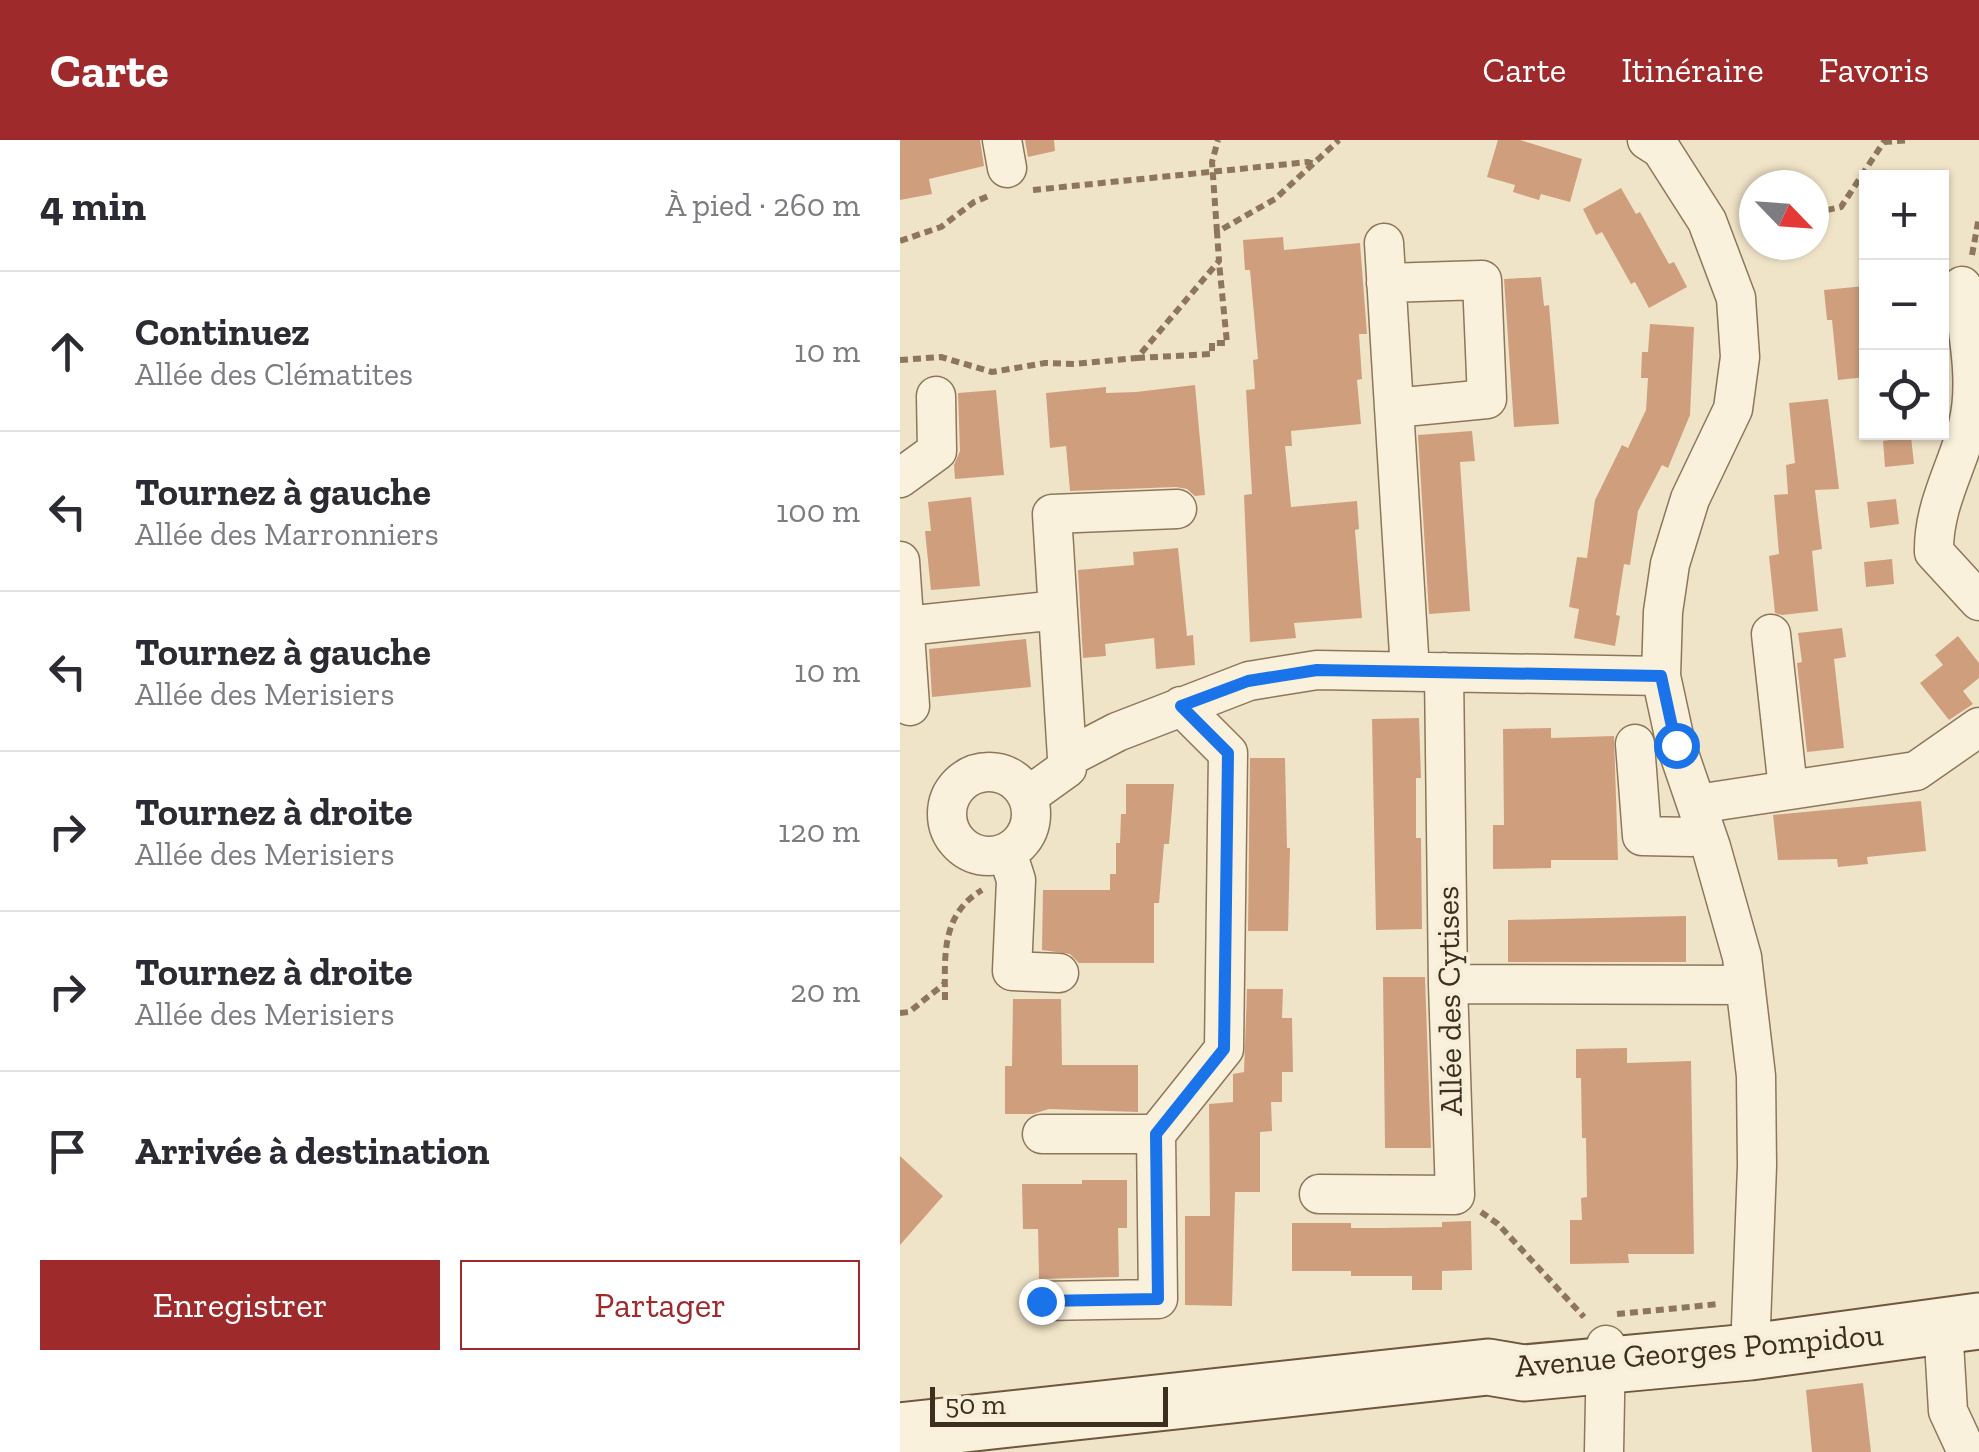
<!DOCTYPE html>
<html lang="fr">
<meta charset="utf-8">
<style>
body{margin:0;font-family:"Zilla Slab",serif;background:#f7f7f7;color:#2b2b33}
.controls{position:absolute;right:30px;top:30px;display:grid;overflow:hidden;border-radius:0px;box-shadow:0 2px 8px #0004}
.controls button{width:90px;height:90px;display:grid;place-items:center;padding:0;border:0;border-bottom:2px solid #e1e1e2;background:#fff;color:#2b2b33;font:50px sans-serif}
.compass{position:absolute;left:839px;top:30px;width:90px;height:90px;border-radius:50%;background:#fff;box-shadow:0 2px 8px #0004;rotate:115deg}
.scale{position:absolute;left:30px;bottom:25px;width:238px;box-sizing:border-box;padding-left:10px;border:5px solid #3d2e20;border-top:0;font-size:28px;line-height:35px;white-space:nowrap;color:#3d2e20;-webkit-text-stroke:8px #f7eed8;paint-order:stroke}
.stop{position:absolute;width:30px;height:30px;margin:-22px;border:8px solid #1a73e8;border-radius:50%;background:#fff}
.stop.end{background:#1a73e8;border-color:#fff;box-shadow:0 2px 10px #0008}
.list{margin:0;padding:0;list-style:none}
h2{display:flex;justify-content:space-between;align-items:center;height:130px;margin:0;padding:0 40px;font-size:42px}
h2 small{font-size:32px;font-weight:400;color:#7c7c81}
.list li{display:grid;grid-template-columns:65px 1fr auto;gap:30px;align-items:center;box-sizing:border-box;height:160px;padding:0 40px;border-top:2px solid #e1e1e2}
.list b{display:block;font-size:38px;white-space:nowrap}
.list p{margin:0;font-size:32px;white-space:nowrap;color:#7c7c81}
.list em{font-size:32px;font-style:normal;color:#7c7c81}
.actions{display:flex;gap:20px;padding:30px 40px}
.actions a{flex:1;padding:22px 0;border:2px solid #9e2a2b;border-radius:0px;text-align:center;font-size:35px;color:#9e2a2b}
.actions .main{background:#9e2a2b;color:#fff}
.icon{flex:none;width:55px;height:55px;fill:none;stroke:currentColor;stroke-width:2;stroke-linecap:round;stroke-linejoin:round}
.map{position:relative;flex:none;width:1079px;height:1312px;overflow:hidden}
header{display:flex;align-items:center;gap:60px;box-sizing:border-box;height:140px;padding:0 50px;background:#9e2a2b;color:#fff}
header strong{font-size:48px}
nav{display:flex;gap:55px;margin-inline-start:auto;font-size:35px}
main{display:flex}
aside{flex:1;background:#fff}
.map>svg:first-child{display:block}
.building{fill:#cf9f7d}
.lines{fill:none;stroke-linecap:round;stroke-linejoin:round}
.street-casing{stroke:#8d765c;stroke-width:41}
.secondary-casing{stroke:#6f573f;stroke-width:59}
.path{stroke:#8d765c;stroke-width:6;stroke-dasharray:8 5;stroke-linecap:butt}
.street{stroke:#faf1dc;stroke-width:38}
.secondary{stroke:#faf1dc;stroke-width:55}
.route{stroke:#1a73e8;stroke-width:12}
.labels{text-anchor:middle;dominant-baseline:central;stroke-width:8;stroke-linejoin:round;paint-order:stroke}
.street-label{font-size:32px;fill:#3d2e20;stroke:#f7eed8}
</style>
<header>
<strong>Carte</strong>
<nav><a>Carte</a><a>Itinéraire</a><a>Favoris</a></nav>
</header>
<main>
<aside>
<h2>4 min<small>À pied · 260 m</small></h2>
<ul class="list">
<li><svg class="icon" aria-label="ahead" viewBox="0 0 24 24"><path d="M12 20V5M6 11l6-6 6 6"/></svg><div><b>Continuez</b><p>Allée des Clématites</p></div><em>10 m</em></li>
<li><svg class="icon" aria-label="left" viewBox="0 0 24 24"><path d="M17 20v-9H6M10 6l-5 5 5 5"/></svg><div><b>Tournez à gauche</b><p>Allée des Marronniers</p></div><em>100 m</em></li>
<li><svg class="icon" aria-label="left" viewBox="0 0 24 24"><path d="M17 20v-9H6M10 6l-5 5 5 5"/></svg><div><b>Tournez à gauche</b><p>Allée des Merisiers</p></div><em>10 m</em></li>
<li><svg class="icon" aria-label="right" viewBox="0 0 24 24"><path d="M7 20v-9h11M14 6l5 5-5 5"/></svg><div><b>Tournez à droite</b><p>Allée des Merisiers</p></div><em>120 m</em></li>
<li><svg class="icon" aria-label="right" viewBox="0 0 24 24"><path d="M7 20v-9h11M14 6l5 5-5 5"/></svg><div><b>Tournez à droite</b><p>Allée des Merisiers</p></div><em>20 m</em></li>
<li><svg class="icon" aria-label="arrive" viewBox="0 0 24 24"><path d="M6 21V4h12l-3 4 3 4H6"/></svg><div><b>Arrivée à destination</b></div></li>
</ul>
<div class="actions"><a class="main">Enregistrer</a><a>Partager</a></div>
</aside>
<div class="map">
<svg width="1079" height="1312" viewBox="0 0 1079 1312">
<rect width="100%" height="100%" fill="#f0e4c8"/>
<!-- building -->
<path class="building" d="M0,0H80L84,26L29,39L32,54L0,60Z
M125,0H154L155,11L128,17Z
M598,0H620L682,19L670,62L641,54L639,60L613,52L615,45L587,37Z
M721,48L736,74L740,72L769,124L774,122L787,147L749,168L735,142L731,144L702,92L696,95L683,69Z
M383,97L384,110L460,103L467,194H459L462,239L457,240L461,284L391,291L392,306H385L391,367L457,361L459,389L455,390L462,478L394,483L396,498L350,502L344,355L352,354L346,250L355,249L353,220L358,219L350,130H345L343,100Z
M641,137L644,166L649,165L659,284L614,287L604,139Z
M965,146L966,237L938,240L932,180H927L924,150Z
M750,184L794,187L790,275L768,328L762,325L738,371L730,425L724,424L716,475L720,476L715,506L674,498L679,469L669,467L677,417L687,418L695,360L722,305L728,308L746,270L748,238H741L742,212H748Z
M295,245L305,355L295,356L287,349L276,347L170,351L166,306L150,308L146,253L206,247V253L236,252Z
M96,250L104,335L55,339L54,325L60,311L58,253Z
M928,259L939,349L915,350L922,409L912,411L918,471L882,475L875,473L869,416L879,414L874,355L888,354L886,325L895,323L889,263Z
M572,291L575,321L560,322L570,471L529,474L518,295Z
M1011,297L1014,324L985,327L983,301Z
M71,357L80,446L31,450L25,391H31L28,362Z
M996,359L999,384L970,388L967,362Z
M278,408L287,496L293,495L295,525L256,529L254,498L205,504L206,516L183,518L178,430L234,425L233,412Z
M992,419L994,444L966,447L964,422Z
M942,488L946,517L934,519L944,608L907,612L897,523L902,522L898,493Z
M1058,496L1079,523V538L1063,551L1073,564L1049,580L1020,543L1043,525L1035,515Z
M126,499L131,547L32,557L29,509Z
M519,578L521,638H516V698H521L522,789L476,790L472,579Z
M651,588V598L714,596L718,720H651V728L593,729V685H604L603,589Z
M350,618H385L387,708H390L388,791H348Z
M226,644H274L269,704H264L259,763H254V823H179L170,814L142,810L143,750H210V734H216V703H220L221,674H226Z
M1021,661L1026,711L967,717L968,724L938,727L937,719L878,720L873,675Z
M786,776V822H608V780Z
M483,837H525L531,1008H485Z
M347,849H383L382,878H392L393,932H382V962H371L372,991L360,992V1052H335L332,1166L285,1165V1076H310L309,964L333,962V934L344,932Z
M113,859H161L162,925H238V972L149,969L133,974H105V926H112Z
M727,908V923L791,921L794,1114H728L729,1123L670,1124V1080H682L681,1058L687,1057L686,998H682L681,938H676V909Z
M0,1016L43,1056L0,1105Z
M182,1040H227V1088H218L219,1137L139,1139L138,1089H123L122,1044H182Z
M571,1081L572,1130L542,1131V1150H512V1136H451V1131H392V1083H451V1088H482L542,1087V1082Z
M963,1243L971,1312H912L906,1250Z"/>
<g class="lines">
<defs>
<path id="street" d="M102,0L107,28
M747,0L761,9L807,81L836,158L840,217L833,269L790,359L770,424L763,472L761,536L776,605L811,707L842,817L856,936L857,1026L850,1212
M484,103L510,531
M486,143L582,140L587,259L494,268
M1062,146C1067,190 1079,241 1068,285C1057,328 1033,366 1034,412L1079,461
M0,338L37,311L36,256
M0,421L10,566
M6,486L158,470
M871,494L888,649
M735,604L742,696L791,697L805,690
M167,618L152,374L277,369
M47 674a42 42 0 1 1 84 0a42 42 0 1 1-84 0Z
M128,656L167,628V618L217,592L349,541L417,530L761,536
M797,664L1016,631L1079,587
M107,712L116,740L112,831L159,833
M548,844L845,845
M142,994H256
M419,1054L555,1055L548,844L544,532
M141,1161L258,1159L256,994L324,909L328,613L281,566
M1043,1185L1048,1271L1067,1312
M704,1312L706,1205"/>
<path id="secondary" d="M0,1291L588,1227L624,1233L850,1212L1079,1181"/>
</defs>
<!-- street casing -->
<use href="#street" class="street-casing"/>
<!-- secondary casing -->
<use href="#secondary" class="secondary-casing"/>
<!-- path -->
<path class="path" d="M984,2L1010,0
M133,50L408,22L414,24
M914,73L941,67L985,0
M317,92L312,22L318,0
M0,101L41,87L74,62L91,55
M1072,115L1079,77
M237,218L312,214V203H327L319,122
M0,220L41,217L92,232L145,223L174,224L237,218L319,121L317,92L375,59L439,0
M45,860C45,818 40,775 82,750
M0,873L9,872L44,844
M581,1072L598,1084L684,1177
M717,1174L819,1164"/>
<!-- street -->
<use href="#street" class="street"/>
<!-- secondary -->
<use href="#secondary" class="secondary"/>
</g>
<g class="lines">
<!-- route -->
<path class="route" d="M141,1161L258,1159L256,994L324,909L328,613L281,566L348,541L417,530L761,536L776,605"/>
</g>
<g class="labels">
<!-- street labels -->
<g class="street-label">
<text transform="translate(549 861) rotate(-91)">Allée des Cytises</text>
<text transform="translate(799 1210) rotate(-5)">Avenue Georges Pompidou</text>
</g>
</g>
</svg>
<div class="controls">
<button>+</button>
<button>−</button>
<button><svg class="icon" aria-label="locate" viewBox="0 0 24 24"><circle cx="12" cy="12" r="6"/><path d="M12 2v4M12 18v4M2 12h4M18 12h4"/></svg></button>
</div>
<svg class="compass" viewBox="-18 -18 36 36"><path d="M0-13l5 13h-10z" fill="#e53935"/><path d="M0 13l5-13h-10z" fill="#7c7c81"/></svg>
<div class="scale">50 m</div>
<div class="stop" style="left:776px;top:605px"></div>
<div class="stop end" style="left:141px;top:1161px"></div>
</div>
</main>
